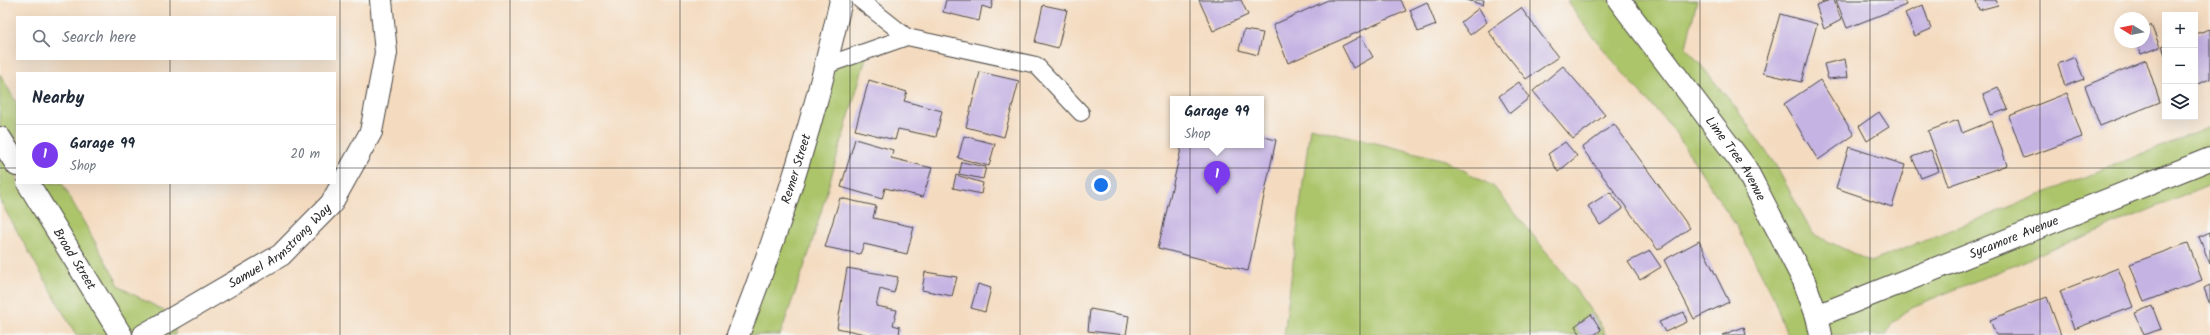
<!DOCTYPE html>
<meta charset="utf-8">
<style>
body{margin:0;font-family:Kalam,sans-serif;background:#f6f6f7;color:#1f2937}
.controls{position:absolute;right:12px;top:12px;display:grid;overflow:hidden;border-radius:0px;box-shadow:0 4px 16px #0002}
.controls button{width:36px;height:36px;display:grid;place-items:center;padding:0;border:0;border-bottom:1px solid #e0e1e3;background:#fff;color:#1f2937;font:20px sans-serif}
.compass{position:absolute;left:2114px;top:12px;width:36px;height:36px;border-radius:50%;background:#fff;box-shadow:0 4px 16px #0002;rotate:280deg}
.you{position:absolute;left:1101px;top:185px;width:14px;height:14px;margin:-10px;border:3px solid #fff;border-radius:50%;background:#1a73e8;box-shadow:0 0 0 6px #1a73e833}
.badge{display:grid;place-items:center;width:26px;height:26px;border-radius:50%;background:#7c3aed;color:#fff;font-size:13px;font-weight:700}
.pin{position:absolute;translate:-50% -33px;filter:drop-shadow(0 1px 2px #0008)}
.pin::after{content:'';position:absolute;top:21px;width:14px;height:12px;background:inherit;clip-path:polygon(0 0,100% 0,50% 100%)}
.popup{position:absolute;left:1170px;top:96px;width:94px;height:52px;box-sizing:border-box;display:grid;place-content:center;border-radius:0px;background:#fff;filter:drop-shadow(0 1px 3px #0005);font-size:13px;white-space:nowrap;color:#747a83}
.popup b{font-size:15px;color:#1f2937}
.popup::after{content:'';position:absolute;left:50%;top:100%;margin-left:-8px;border:8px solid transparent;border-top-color:#fff}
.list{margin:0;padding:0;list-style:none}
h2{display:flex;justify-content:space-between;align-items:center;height:52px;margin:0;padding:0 16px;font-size:17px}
h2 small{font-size:13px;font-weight:400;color:#747a83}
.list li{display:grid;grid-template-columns:26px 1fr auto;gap:12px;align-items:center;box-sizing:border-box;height:60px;padding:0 16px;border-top:1px solid #e0e1e3}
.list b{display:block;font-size:15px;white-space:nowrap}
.list p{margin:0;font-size:13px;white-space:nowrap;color:#747a83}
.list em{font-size:13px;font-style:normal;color:#747a83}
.icon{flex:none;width:22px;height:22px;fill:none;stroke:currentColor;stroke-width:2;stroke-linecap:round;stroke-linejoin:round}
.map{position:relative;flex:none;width:2210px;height:335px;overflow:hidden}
.search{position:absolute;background:#fff;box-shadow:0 4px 16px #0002;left:16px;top:16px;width:320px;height:44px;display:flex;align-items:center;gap:10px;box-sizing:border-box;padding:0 14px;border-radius:0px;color:#747a83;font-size:15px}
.panel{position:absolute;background:#fff;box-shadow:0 4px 16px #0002;left:16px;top:72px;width:320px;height:112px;border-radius:0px}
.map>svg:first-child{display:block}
.grass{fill:#acc56b;stroke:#6c784b}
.building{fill:#c5b3e3}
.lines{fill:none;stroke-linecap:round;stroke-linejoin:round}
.service-casing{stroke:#494541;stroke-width:18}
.minor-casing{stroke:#494541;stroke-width:24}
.tertiary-casing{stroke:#494541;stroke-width:24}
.service{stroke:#fff;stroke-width:16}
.minor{stroke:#fff;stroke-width:22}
.tertiary{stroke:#fff;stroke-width:22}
.grid{fill:none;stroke:#2b2b2b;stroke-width:1;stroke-opacity:0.55}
.labels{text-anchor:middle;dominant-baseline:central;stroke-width:3;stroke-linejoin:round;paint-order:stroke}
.street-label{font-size:13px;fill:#2b2b2b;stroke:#f6f6f2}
</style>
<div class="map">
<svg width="2210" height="335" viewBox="0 0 2210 335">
<rect width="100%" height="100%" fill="#f6f6f2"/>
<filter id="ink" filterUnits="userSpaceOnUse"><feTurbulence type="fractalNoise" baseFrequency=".025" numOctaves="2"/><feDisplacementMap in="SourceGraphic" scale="8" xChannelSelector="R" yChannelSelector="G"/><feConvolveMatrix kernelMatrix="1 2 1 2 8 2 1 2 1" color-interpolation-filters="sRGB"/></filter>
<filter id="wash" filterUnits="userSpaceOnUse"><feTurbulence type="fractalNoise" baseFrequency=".012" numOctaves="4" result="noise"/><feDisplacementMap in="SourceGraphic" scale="16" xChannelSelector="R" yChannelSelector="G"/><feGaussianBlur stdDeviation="0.9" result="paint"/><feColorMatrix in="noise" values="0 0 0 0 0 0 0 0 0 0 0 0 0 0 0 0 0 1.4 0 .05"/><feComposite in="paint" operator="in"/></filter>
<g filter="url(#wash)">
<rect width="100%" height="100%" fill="#f4dbc0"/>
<!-- grass -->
<path class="grass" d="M1567,0H1697L1686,47L1736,108L1776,166L1813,234L1871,262L2210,127V185L1912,307L1892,323L1886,335H1787L1772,294L1738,229L1709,184L1673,129L1624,74L1586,28Z
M868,51L808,256L780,335H738L827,65Z
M0,74L17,104V183H62L120,287L175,317V335H76L0,201Z
M1310,127L1445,160L1494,187L1565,275L1603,328L1605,335H1284Z"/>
<g id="blocks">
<!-- building -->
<path class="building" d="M946,0H993L991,9L982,6L979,21L943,12Z
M1199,0H1241L1248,15L1213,31Z
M1328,0H1401L1406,11L1288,63L1273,25Z
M1467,0H1484L1483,5Z
M1830,0H1834L1841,20L1824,29L1816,5Z
M1836,0H1904L1906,5L1847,28Z
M1976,0H1996L1998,5L1979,10Z
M1427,2L1436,25L1418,32L1410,10Z
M1043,5L1067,10L1058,48L1035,42Z
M1923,5L1931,29L1915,36L1905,13Z
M1479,8L1487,22L1470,35L1461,22Z
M1521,8L1558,57L1526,79L1488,31Z
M1780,14L1817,24L1801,82L1763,73Z
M2151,25L2160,47L2141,54L2137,42H2144V27Z
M2210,29V79L2195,85V34Z
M1244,30L1263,33L1258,55L1239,50Z
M1361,36L1373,57L1353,68L1342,46Z
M2165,45V55L2162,46Z
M2075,57L2084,79L2065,86L2058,64Z
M1845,59L1848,77L1828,79L1824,64Z
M2146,60L2160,102L2100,126L2085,86Z
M1563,66L1605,115L1573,139L1533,91Z
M980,72L1019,81L1004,137L966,127Z
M869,80L907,92L904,101L942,111L936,137L898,129L895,140L855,130Z
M1820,80L1854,135L1818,160L1784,104Z
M1519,82L1529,98L1510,113L1499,96Z
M1998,87L2008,109L1991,115L1983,94Z
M2067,93L2082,137L2024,158L2009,116Z
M1879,112L1889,127L1867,141L1859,126Z
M1958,120L1962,133L1992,121L2007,165L1948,186L1928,131Z
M1614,124L1690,228L1658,250L1582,148Z
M964,136L995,144L989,166L958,158Z
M1261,136L1276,140L1248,271L1158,248L1182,145H1261Z
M855,139L893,150L891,158L932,168L923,197L885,188L882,199L841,187Z
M1565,142L1577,156L1558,172L1548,154Z
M1849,147L1905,165L1892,207L1836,188Z
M1931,150L1939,171L1921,178L1912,157Z
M962,162L986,167L983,179L959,174Z
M956,175L983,183L981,194L953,188Z
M1610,192L1623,209L1600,225L1588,206Z
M840,198L876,206L873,218L914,227L907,254L864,244L860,254L825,247Z
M2210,232V264L2199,237Z
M1699,241L1729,302L1694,319L1664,260Z
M2188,243L2202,280L2144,302L2130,264Z
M1650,251L1661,267L1640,280L1628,262Z
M847,268L898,277L894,293L880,289L876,306L897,310L893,325L900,327L899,335H870L837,328Z
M2118,268L2133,307L2074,329L2060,291Z
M925,272L957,277L952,296L922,290Z
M978,284L991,288L985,312L971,308Z
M2210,285V305L2204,288Z
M2047,297L2061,335H1996L1990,320Z
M2152,306L2161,329L2144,335L2135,313Z
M1090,309L1129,316L1126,335L1088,331Z
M1684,312L1687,322L1665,332L1659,322Z
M1591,314L1601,330L1594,335H1581L1575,326Z
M1744,327L1746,335H1722Z"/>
</g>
</g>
<g filter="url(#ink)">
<use href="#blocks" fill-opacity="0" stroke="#494541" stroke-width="1"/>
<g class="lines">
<defs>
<path id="service" d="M907,37L1036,65L1081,113
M827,65L907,37L860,0"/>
<g id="minor">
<path d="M0,138L17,165"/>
<path id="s1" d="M28,183L121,335"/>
<path id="s2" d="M1817,316L2210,159"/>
<path id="s3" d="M144,335L281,255L331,204L371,132L386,53L381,0"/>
</g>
<g id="tertiary">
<path id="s4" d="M1619,0L1745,167L1804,281L1817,316L1821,335"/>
<path id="s5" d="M738,335C781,226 816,114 841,0"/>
</g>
</defs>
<!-- service casing -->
<use href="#service" class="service-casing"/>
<!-- minor casing -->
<use href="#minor" class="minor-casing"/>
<!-- tertiary casing -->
<use href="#tertiary" class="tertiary-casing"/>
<!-- service -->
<use href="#service" class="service"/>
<!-- minor -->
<use href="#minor" class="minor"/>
<!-- tertiary -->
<use href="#tertiary" class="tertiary"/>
</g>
</g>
<!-- grid -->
<path class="grid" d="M170,0V17M340,0V335M510,0V335M680,0V335M850,0V335M1020,0V335M1190,0V335M1360,0V335M1530,0V335M1700,0V335M1870,0V335M2040,0V335M170,59V73M0,168H17M335,168H2210M170,183V335"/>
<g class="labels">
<!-- street labels -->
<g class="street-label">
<text stroke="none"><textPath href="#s4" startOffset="197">Lime Tree Avenue</textPath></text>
<text stroke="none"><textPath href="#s5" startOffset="176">Remer Street</textPath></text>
<text stroke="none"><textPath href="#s2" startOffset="212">Sycamore Avenue</textPath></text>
<text stroke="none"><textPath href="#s3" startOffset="163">Samuel Armstrong Way</textPath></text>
<text stroke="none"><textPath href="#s1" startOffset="89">Broad Street</textPath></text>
</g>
</g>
</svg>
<div class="controls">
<button>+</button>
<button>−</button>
<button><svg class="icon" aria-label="layers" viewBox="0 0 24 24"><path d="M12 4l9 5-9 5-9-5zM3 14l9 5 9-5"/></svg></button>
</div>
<svg class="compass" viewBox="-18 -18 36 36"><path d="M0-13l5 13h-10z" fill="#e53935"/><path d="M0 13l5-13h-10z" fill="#747a83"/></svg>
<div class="you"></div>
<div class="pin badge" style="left:1217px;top:194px">1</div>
<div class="popup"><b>Garage 99</b>Shop</div>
<div class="search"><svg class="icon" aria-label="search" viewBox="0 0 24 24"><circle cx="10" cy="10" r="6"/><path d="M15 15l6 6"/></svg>Search here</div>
<section class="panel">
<h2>Nearby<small></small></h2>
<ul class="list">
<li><span class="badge">1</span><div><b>Garage 99</b><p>Shop</p></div><em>20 m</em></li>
</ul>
</section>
</div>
